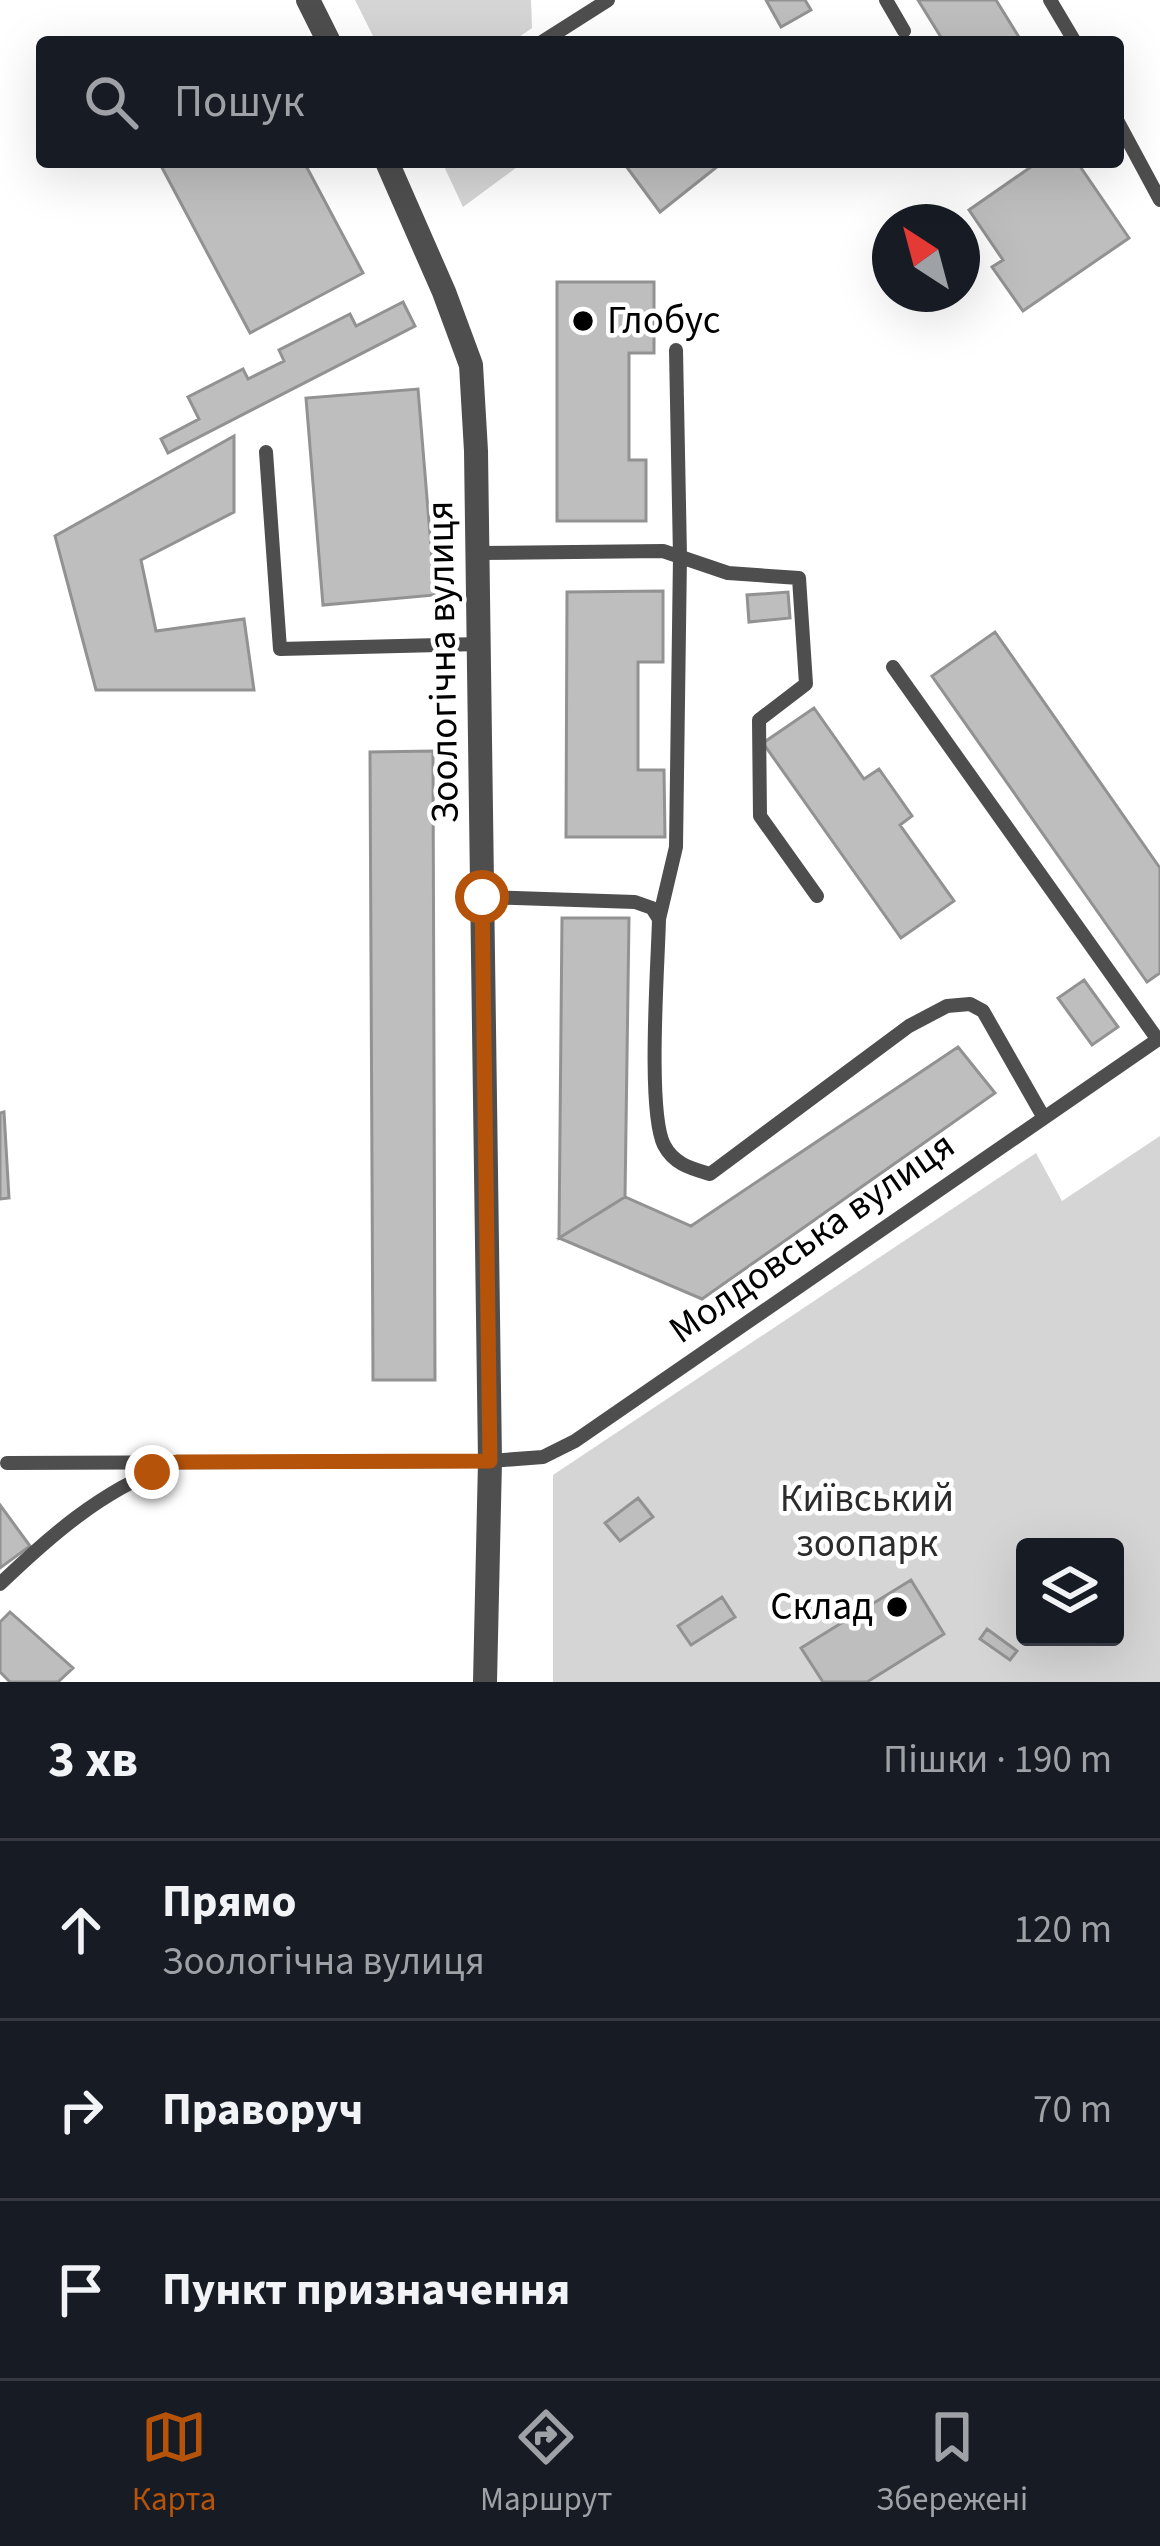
<!DOCTYPE html>
<html lang="uk">
<meta charset="utf-8">
<style>
body{margin:0;font-family:"Source Sans 3",sans-serif;background:#20242c;color:#f1f3f6}
.controls{position:absolute;right:36px;bottom:36px;display:grid;overflow:hidden;border-radius:12px;box-shadow:0 12px 48px #0002}
.controls button{width:108px;height:108px;display:grid;place-items:center;padding:0;border:0;border-bottom:3px solid #363941;background:#171b24;color:#f1f3f6;font:60px sans-serif}
.compass{position:absolute;left:872px;top:204px;width:108px;height:108px;border-radius:50%;background:#171b24;box-shadow:0 12px 48px #0002;rotate:324deg}
.stop{position:absolute;width:36px;height:36px;margin:-27px;border:9px solid #b45309;border-radius:50%;background:#fff}
.stop.end{background:#b45309;border-color:#fff;box-shadow:0 3px 12px #0008}
.list{margin:0;padding:0;list-style:none}
h2{display:flex;justify-content:space-between;align-items:center;height:156px;margin:0;padding:0 48px;font-size:51px}
h2 small{font-size:39px;font-weight:400;color:#9ea1a6}
.list li{display:grid;grid-template-columns:78px 1fr auto;gap:36px;align-items:center;box-sizing:border-box;height:180px;padding:0 48px;border-top:3px solid #363941}
.list b{display:block;font-size:45px;white-space:nowrap}
.list p{margin:0;font-size:39px;white-space:nowrap;color:#9ea1a6}
.list em{font-size:39px;font-style:normal;color:#9ea1a6}
.icon{flex:none;width:66px;height:66px;fill:none;stroke:currentColor;stroke-width:2;stroke-linecap:round;stroke-linejoin:round}
.map{position:relative;flex:none;width:1160px;height:1682px;overflow:hidden}
.search{position:absolute;background:#171b24;box-shadow:0 12px 48px #0002;left:36px;right:36px;top:36px;height:132px;display:flex;align-items:center;gap:30px;box-sizing:border-box;padding:0 42px;border-radius:12px;color:#9ea1a6;font-size:45px}
.sheet{height:696px;background:#171b24}
nav{display:flex;justify-content:space-around;align-items:center;box-sizing:border-box;height:168px;border-top:3px solid #363941;background:#171b24;font-size:33px;color:#9ea1a6}
nav a{display:grid;justify-items:center;gap:6px}
nav .on{color:#b45309}
.map>svg:first-child{display:block}
.green{fill:#d5d5d5;fill-rule:evenodd}
.building{fill:#bebebe;stroke:#929292;stroke-width:3}
.lines{fill:none;stroke-linecap:round;stroke-linejoin:round}
.service{stroke:#4e4e4e;stroke-width:14}
.tertiary{stroke:#4e4e4e;stroke-width:24}
.route{stroke:#b45309;stroke-width:15}
.poi-dot{fill:#000;stroke:#fff;stroke-width:4.5}
.labels{text-anchor:middle;dominant-baseline:central;stroke-width:9;stroke-linejoin:round;paint-order:stroke}
.poi-label{font-size:39px;fill:#000;stroke:#fff;text-anchor:start}
.street-label{font-size:39px;fill:#000;stroke:#fff}
.park-label{font-size:39px;fill:#2c2c2c;stroke:#fff}
</style>
<div class="map">
<svg width="1160" height="1682" viewBox="0 0 1160 1682">
<rect width="100%" height="100%" fill="#fff"/>
<!-- green -->
<path class="green" d="M355,0H531L532,28L512,42H376Z
M442,162H524L463,207Z
M1160,1136V1682H553V1475L1036,1153L1062,1201ZM1025,1547H1115V1637H1025Z"/>
<!-- building -->
<path class="building" d="M766,0H805L811,10L781,27Z
M918,0H996L1022,42H944Z
M159,162H304L363,273L250,333Z
M623,162H723L660,212Z
M1038,162H1077L1129,238L1023,311L992,267L1003,260L969,210Z
M557,282H654V353H629V460H646V521H557Z
M403,302L415,326L168,453L161,439L199,419L188,397L243,369L248,379L284,361L279,350L350,314L356,326Z
M418,389L435,595L323,605L306,398Z
M234,436V512L141,560L156,631L244,619L254,690H96L55,536Z
M663,591V662H638V770H664L665,837H566L567,592Z
M788,592L790,618L749,622L747,595Z
M995,632L1160,868V973L1147,982L932,676Z
M814,708L864,779L879,769L912,816L900,825L954,901L901,938L763,743Z
M433,751L435,1380H373L370,752Z
M562,918H629L625,1197L559,1238Z
M1084,980L1118,1027L1092,1045L1058,998Z
M958,1047L995,1093L702,1299L559,1238L625,1197L691,1226Z
M4,1112L9,1198L0,1199V1113Z
M638,1498L653,1517L620,1541L605,1523Z
M0,1505L30,1546L0,1568Z
M911,1580L944,1634L867,1682H823L801,1648Z
M722,1597L735,1617L691,1645L678,1626Z
M10,1612L73,1668L58,1682H10L0,1672V1622Z
M987,1629L1017,1651L1010,1660L980,1639Z"/>
<g class="lines">
<!-- service -->
<path class="service" d="M886,0L904,31
M1050,0L1075,42
M542,42L608,0
M1118,122L1160,200
M266,452L280,649L479,644
M478,553L663,551L728,573L799,578L806,684L759,720L760,816L817,896
M893,667L1158,1040
M482,897L635,902L652,908L659,919C658,964 647,1111 664,1145C674,1164 690,1168 710,1174L909,1026L947,1006L970,1004L983,1011L1044,1118
M659,919L676,847L680,556L676,350
M7,1463L490,1461L543,1457L575,1441L1160,1038
M0,1584C49,1537 101,1491 166,1467"/>
<!-- tertiary -->
<path class="tertiary" d="M308,0L329,42
M387,162L444,292L471,365L476,451L490,1461L485,1682"/>
</g>
<g class="lines">
<!-- route -->
<path class="route" d="M152,1472L177,1462L490,1461L482,897"/>
</g>
<!-- markers -->
<g class="poi-dot">
<circle cx="583" cy="321" r="12"/>
<circle cx="897" cy="1607" r="12"/>
</g>
<g class="labels">
<!-- poi labels -->
<g class="poi-label">
<text x="607" y="321">Глобус</text>
<text x="873" y="1607" text-anchor="end">Склад</text>
</g>
<!-- street labels -->
<g class="street-label">
<text transform="translate(443 662) rotate(-91)">Зоологічна вулиця</text>
<text transform="translate(812 1238) rotate(-35)">Молдовська вулиця</text>
</g>
<!-- park labels -->
<g class="park-label">
<text x="867" y="1499">Київський<tspan x="867" dy="45">зоопарк</tspan></text>
</g>
</g>
</svg>
<div class="controls">
<button><svg class="icon" aria-label="layers" viewBox="0 0 24 24"><path d="M12 4l9 5-9 5-9-5zM3 14l9 5 9-5"/></svg></button>
</div>
<svg class="compass" viewBox="-18 -18 36 36"><path d="M0-13l5 13h-10z" fill="#e53935"/><path d="M0 13l5-13h-10z" fill="#9ea1a6"/></svg>
<div class="stop" style="left:482px;top:897px"></div>
<div class="stop end" style="left:152px;top:1472px"></div>
<div class="search"><svg class="icon" aria-label="search" viewBox="0 0 24 24"><circle cx="10" cy="10" r="6"/><path d="M15 15l6 6"/></svg>Пошук</div>
</div>
<section class="sheet">
<h2>3 хв<small>Пішки · 190 m</small></h2>
<ul class="list">
<li><svg class="icon" aria-label="ahead" viewBox="0 0 24 24"><path d="M12 20V5M6 11l6-6 6 6"/></svg><div><b>Прямо</b><p>Зоологічна вулиця</p></div><em>120 m</em></li>
<li><svg class="icon" aria-label="right" viewBox="0 0 24 24"><path d="M7 20v-9h11M14 6l5 5-5 5"/></svg><div><b>Праворуч</b></div><em>70 m</em></li>
<li><svg class="icon" aria-label="arrive" viewBox="0 0 24 24"><path d="M6 21V4h12l-3 4 3 4H6"/></svg><div><b>Пункт призначення</b></div></li>
</ul>
</section>
<nav>
<a class="on"><svg class="icon" aria-label="map" viewBox="0 0 24 24"><path d="M3 6l6-2 6 2 6-2v14l-6 2-6-2-6 2zM9 4v14M15 6v14"/></svg>Карта</a>
<a><svg class="icon" aria-label="directions" viewBox="0 0 24 24"><path d="M12 3l9 9-9 9-9-9zM9 14v-3h6M13 9l2 2-2 2"/></svg>Маршрут</a>
<a><svg class="icon" aria-label="saved" viewBox="0 0 24 24"><path d="M7 4h10v16l-5-4-5 4z"/></svg>Збережені</a>
</nav>
